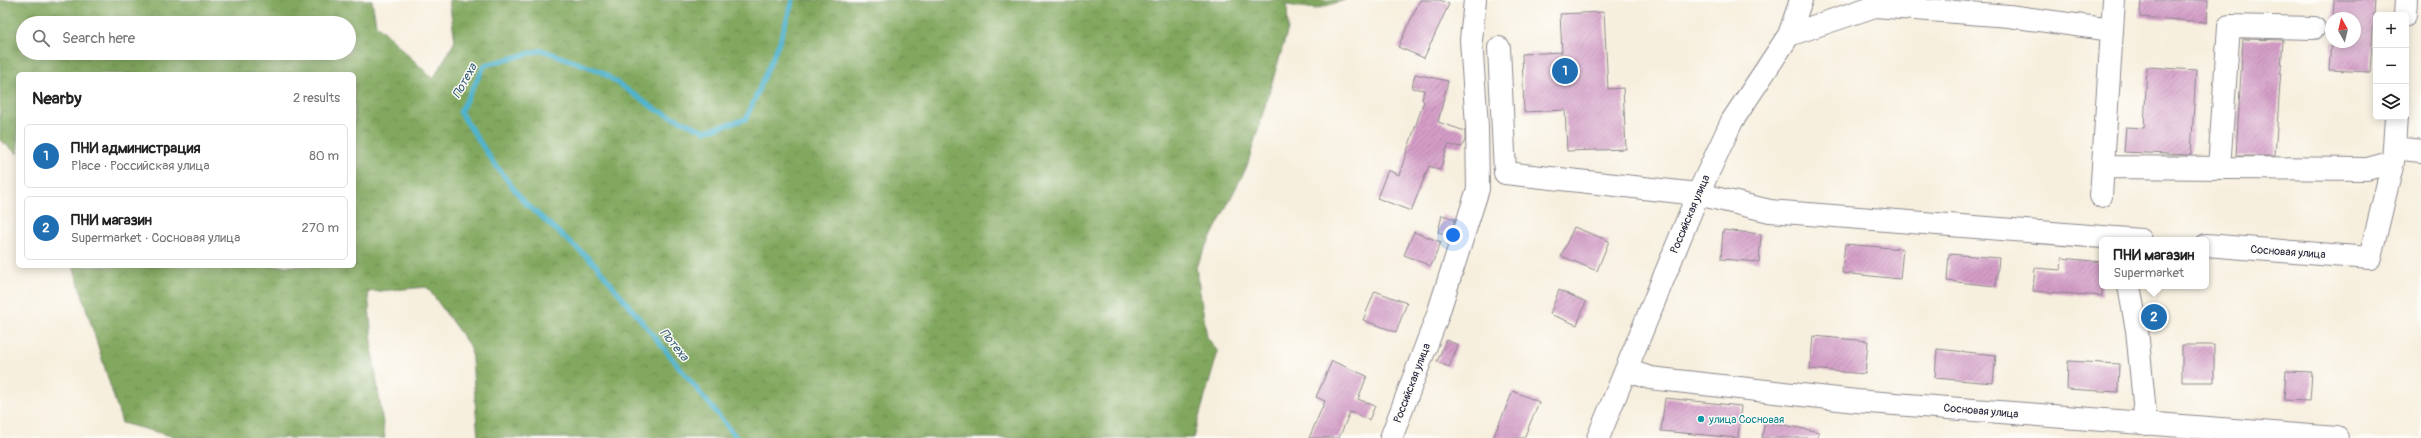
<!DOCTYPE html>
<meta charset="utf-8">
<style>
body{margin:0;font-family:Pangolin,sans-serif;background:#f2f2f2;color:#222}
.controls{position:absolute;right:12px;top:12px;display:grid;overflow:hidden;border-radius:6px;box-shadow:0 2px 10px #0003}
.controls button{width:36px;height:36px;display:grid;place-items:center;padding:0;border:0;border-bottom:1px solid #e0e0e0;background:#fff;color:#222;font:20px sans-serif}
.compass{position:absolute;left:2325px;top:12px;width:36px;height:36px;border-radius:50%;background:#fff;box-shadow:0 2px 10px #0003;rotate:352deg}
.you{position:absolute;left:1453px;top:235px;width:14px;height:14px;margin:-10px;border:3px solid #fff;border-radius:50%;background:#1a73e8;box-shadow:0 0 0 6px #1a73e833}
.badge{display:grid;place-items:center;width:26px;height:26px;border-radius:50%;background:#1f6fb2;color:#fff;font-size:13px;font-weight:700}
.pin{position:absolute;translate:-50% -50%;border:2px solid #fff;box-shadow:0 1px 4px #0006}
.popup{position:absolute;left:2099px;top:237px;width:110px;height:52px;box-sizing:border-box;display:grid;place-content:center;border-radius:6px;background:#fff;filter:drop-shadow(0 1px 3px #0005);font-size:13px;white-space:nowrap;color:#767676}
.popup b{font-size:15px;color:#222}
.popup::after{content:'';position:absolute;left:50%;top:100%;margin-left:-8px;border:8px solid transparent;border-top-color:#fff}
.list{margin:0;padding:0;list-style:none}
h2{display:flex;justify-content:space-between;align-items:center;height:52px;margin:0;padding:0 16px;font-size:17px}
h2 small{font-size:13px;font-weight:400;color:#767676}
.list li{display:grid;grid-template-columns:26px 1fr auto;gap:12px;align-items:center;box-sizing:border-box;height:64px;margin:0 8px 8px;padding:0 8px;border:1px solid #e0e0e0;border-radius:6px}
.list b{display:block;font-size:15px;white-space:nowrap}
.list p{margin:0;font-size:13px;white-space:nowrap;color:#767676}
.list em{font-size:13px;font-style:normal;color:#767676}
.icon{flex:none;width:22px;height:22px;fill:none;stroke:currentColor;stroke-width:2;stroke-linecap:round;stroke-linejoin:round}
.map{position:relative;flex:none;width:2421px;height:438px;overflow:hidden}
.search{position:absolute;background:#fff;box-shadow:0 2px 10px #0003;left:16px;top:16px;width:340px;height:44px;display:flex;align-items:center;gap:10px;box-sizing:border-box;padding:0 14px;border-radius:22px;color:#767676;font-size:15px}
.panel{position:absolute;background:#fff;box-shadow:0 2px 10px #0003;left:16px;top:72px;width:340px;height:196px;border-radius:6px}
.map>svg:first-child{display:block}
.forest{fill:url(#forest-crowns);stroke:#52654d;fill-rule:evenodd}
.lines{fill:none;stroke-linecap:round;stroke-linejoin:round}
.stream{stroke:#4fb3cd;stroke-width:5}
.building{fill:url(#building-hatch)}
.minor-casing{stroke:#8c888c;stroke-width:24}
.minor{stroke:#fff;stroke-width:22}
.culture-dot{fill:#0f9aa8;stroke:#fdfcf7;stroke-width:1.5}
.labels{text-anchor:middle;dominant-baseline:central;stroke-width:3;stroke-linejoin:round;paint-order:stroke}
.street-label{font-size:11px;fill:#22223b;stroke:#fdfcf7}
.culture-label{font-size:11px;fill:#0d838f;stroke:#fdfcf7;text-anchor:start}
.water-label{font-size:12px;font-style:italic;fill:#345c75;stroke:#fdfcf7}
</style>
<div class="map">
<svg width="2421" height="438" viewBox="0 0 2421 438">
<defs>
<pattern id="forest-crowns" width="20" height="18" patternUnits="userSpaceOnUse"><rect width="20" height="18" fill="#82a85f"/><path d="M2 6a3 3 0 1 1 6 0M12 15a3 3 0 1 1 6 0" fill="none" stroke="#6a8850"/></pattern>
<pattern id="building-hatch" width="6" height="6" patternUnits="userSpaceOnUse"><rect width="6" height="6" fill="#d49dc7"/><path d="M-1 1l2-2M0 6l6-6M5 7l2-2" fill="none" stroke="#ac80a3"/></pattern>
</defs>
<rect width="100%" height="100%" fill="#fdfcf7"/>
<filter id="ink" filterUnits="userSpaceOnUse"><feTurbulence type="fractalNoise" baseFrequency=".025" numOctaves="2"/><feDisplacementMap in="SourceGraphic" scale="8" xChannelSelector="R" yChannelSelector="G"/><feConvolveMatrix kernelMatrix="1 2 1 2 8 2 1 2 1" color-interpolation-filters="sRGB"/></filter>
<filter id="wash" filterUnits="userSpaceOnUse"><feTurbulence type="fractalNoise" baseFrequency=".012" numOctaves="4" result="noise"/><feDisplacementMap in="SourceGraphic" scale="16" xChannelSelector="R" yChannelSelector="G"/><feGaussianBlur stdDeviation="0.9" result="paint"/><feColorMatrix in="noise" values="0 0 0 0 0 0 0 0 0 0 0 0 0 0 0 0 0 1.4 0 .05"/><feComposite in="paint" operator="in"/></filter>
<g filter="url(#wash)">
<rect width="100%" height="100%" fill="#f7efde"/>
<!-- forest -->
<path class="forest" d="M0,0H372L376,24L433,79L455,41L449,0H1345L1316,9L1287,5L1288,29L1247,166L1196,267L1207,337L1218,352L1193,438H478L471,348L427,287L368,292L373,355L385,438H179L122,423L73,266H354V74H18V154L0,140ZM23,23H349V53H23Z"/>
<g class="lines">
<!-- stream -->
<path class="stream" d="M737,438L595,264L525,203L493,162L460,112L485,65L542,50L600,71L655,109L705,131L746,119L779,43L793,0"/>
</g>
<g id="blocks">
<!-- building -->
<path class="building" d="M1420,0H1440L1449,4L1424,58L1398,47Z
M2141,0H2208L2207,22L2140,17Z
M2334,0H2375L2370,72L2329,70L2331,42H2355V18H2333Z
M1604,12L1608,89L1623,88L1626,149L1567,151L1565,110L1524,112L1522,54L1562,52L1560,14Z
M2243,39L2283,40L2275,156H2236Z
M2147,67L2196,70L2191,155L2124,152L2126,127L2144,128Z
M1415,74L1448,81L1438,122L1465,131V140L1462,147L1448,145L1440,170L1429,166L1411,211L1377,198L1388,170L1399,175L1424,101L1422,100L1424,90L1412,88Z
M1442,215L1455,219L1450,235L1438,232Z
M1574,227L1609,241L1597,271L1561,256Z
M1723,230L1761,234L1759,262L1721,259Z
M1414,232L1441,242L1431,266L1404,255Z
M1845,244L1903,249L1900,279L1842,273Z
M1949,254L1999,258L1996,286L1947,281Z
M2062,258L2102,262V296L2033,291L2035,268L2061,270Z
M1559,290L1586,302L1577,325L1550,314Z
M1375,291L1407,303L1396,332L1363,320Z
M1813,336L1868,341L1865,374L1810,369Z
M1446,340L1458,345L1449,367L1437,362Z
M2182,345H2214V382H2182Z
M1937,349L1996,355L1993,383L1935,378Z
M1332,361L1367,376L1358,399L1375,406L1369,420L1350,412L1339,438H1309L1325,401L1316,397Z
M2068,361L2119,364L2118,392L2067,389Z
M2286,371L2312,372L2310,401L2284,400Z
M1513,391L1539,402L1524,438H1493Z
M1665,398L1741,406L1738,438L1661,431Z
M1765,421L1819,432L1818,438H1762Z"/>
</g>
</g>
<g filter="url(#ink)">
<use href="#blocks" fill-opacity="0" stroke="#8c888c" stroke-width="1"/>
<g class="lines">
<defs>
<path id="minor" d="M2405,15L2406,0
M1789,35L1875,6L2009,16L2112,30
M1499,48L1505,173L1698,194L1770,211L2141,240
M2394,148L2421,151
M2103,167L2367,169L2393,162
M2219,168L2229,26L2314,28
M2101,196L2114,0
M2206,245L2370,258L2393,162L2396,117
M2129,286L2137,330L2146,424
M1626,370L1650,378L1856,401L2337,438
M1391,438L1437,317L1478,189L1477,126L1471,40L1475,0
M1598,438L1698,194L1732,121L1789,35L1801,0"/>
</defs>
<!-- minor casing -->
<use href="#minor" class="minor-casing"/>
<!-- minor -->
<use href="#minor" class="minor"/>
</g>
</g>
<!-- markers -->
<circle class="culture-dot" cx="1701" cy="419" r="4"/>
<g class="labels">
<!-- street labels -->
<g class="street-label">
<text transform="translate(1690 214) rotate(-67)">Российская улица</text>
<text transform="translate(2288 252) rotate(4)">Сосновая улица</text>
<text transform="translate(1412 383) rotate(-69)">Российская улица</text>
<text transform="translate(1981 411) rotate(5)">Сосновая улица</text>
</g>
<!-- culture labels -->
<g class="culture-label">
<text x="1709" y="419">улица Сосновая</text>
</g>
<!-- water labels -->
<g class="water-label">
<text transform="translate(465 81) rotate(-61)">Потеха</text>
<text transform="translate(674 345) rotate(51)">Потеха</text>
</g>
</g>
</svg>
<div class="controls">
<button>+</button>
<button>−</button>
<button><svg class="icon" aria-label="layers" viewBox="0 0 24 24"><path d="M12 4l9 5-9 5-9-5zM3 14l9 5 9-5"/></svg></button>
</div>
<svg class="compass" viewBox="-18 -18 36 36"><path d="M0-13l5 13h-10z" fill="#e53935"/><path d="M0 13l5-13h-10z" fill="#767676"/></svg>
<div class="you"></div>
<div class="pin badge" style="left:1565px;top:71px">1</div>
<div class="pin badge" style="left:2154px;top:317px">2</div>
<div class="popup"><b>ПНИ магазин</b>Supermarket</div>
<div class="search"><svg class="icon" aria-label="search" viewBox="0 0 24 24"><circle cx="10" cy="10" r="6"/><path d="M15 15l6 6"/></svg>Search here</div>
<section class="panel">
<h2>Nearby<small>2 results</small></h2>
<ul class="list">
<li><span class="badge">1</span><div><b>ПНИ администрация</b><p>Place · Российская улица</p></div><em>80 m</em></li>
<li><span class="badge">2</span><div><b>ПНИ магазин</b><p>Supermarket · Сосновая улица</p></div><em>270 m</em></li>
</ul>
</section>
</div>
